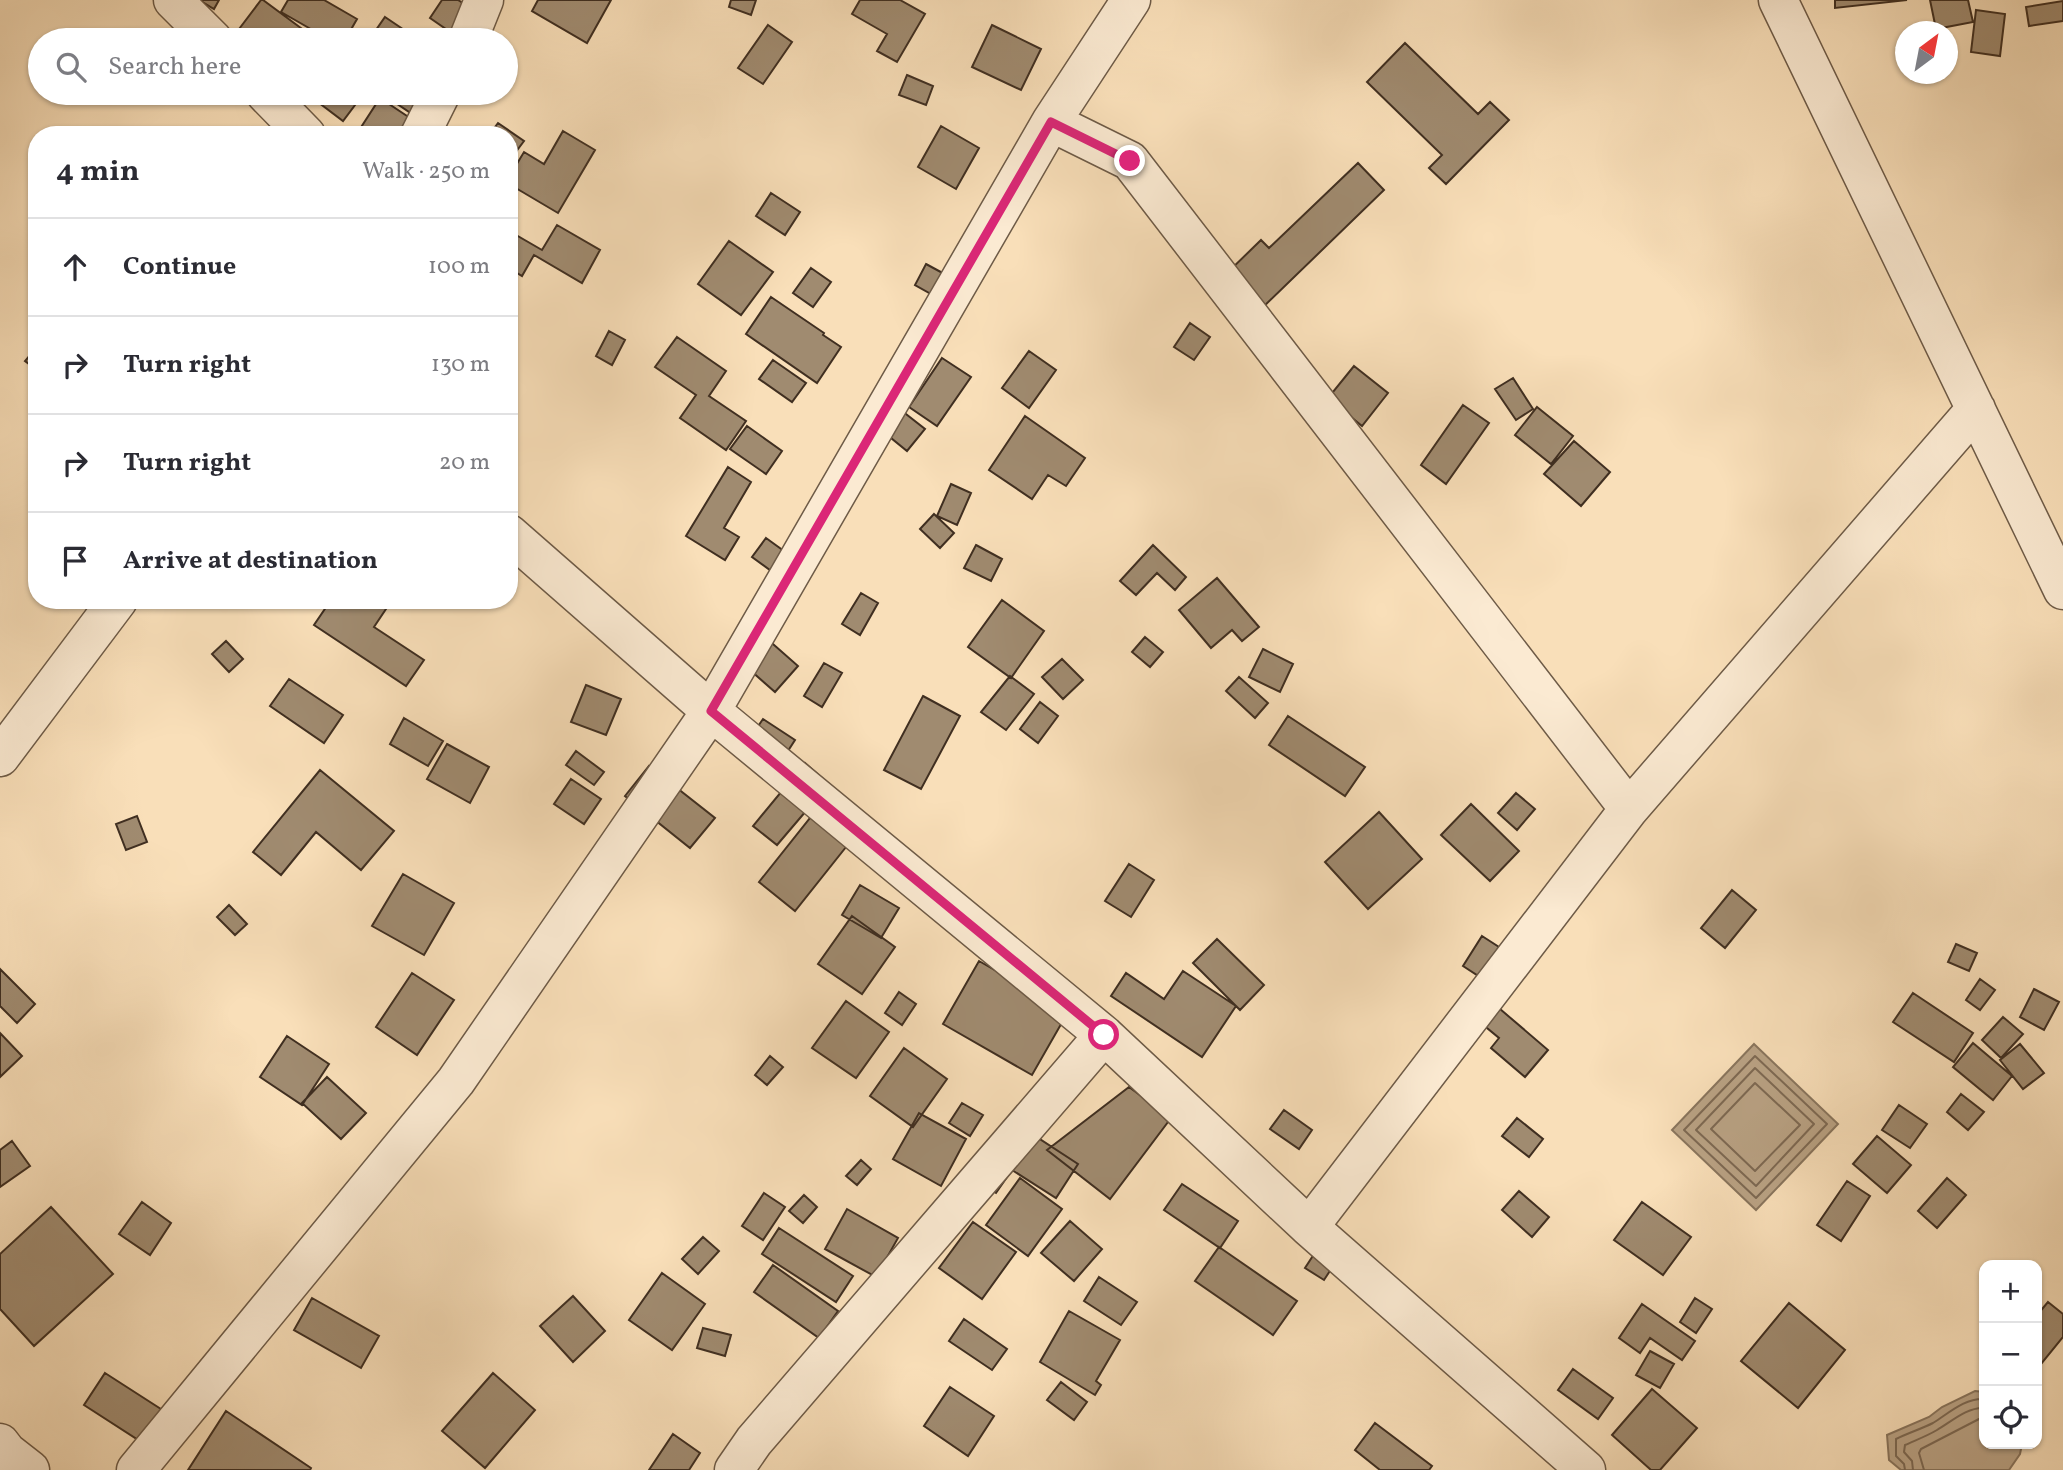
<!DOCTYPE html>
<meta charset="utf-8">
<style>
body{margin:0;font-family:Vollkorn,serif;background:#f7f7f7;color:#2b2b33}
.controls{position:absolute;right:21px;bottom:21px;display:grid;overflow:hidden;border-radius:14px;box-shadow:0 2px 5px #0004}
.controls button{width:63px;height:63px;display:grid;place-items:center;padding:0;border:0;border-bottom:2px solid #e1e1e2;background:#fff;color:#2b2b33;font:35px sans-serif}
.compass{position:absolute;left:1895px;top:21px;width:63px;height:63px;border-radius:50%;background:#fff;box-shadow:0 2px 5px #0004;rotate:32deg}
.stop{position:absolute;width:21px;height:21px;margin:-16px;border:5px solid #db2777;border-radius:50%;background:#fff}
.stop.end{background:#db2777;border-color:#fff;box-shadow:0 2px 7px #0008}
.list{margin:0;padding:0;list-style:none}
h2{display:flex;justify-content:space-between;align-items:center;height:91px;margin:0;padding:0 28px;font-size:30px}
h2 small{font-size:23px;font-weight:400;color:#7c7c81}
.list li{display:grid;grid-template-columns:46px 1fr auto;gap:21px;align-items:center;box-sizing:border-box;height:98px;padding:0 28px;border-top:2px solid #e1e1e2}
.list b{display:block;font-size:26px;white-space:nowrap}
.list em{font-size:23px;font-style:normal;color:#7c7c81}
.icon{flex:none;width:38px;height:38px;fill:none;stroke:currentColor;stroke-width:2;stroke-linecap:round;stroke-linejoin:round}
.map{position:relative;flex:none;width:2063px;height:1470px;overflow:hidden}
.search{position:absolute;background:#fff;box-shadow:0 2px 5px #0004;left:28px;top:28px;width:490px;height:77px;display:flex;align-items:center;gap:18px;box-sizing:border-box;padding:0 24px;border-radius:38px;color:#7c7c81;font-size:26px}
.panel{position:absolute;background:#fff;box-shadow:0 2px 5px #0004;left:28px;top:126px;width:490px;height:483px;border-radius:28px}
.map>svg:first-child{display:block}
.water{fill:#baa385;stroke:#89755d;stroke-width:2}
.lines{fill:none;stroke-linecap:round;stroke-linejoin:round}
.shore{stroke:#7d6953;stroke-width:2}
.building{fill:#a08b70;stroke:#402f21;stroke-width:2}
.minor-casing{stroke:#6e5b47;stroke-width:41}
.minor{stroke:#fbead2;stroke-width:38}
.route{stroke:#db2777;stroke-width:9}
</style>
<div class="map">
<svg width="2063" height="1470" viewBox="0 0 2063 1470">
<rect width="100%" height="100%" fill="#f9dfb9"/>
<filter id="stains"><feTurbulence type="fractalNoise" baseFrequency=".00286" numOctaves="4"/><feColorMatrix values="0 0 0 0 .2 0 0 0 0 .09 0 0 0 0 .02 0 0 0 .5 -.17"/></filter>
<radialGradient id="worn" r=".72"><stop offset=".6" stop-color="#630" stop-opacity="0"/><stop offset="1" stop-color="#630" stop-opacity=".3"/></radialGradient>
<!-- water -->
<path class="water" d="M1754,1044L1838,1124L1756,1210L1672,1130Z
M1975,1391L1984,1392V1444H2022L2020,1454L2009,1470H1901L1889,1460L1887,1435L1929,1417L1942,1407Z"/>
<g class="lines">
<!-- shore -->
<path class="shore" d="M1755,1056L1827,1124L1756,1198L1684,1130Z
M1755,1068L1814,1124L1756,1186L1696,1130Z
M1755,1083L1800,1125L1755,1171L1711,1129Z
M1905,1470L1904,1464L1896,1456V1439C1908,1433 1921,1429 1933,1423C1949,1413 1965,1398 1984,1399
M1913,1470L1912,1461L1904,1452L1905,1445C1916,1440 1927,1436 1937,1430C1951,1422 1967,1407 1984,1408
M1924,1470L1919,1453L1921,1449L1979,1419L1984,1418"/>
</g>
<!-- building -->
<path class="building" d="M199,0H219L214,9Z
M261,0H263L317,40H237L233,37Z
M288,0H324L357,19L345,40H330L281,12Z
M442,0H458L477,12L459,38L430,18Z
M538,0H611L587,43L532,11Z
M731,0H756L751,15L729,7Z
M860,0H900L925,14L897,62L877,51L887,34L852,14Z
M1835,0H1907L1835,8Z
M1930,0H1968L1973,22L1936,29Z
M2063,1V21L2029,26L2026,7Z
M1976,10L2005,14L2000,56L1971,52Z
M385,17L419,40H369Z
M768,25L792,42L763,84L738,68Z
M992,25L1041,49L1021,90L972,67Z
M1405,43L1478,114L1490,102L1509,120L1446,184L1429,168L1442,155L1367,82Z
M907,75L933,86L926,105L899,95Z
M306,93H364L343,121Z
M381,93H439L421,120Z
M380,98L422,126L416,135H356Z
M498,123L524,141L509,161V135H489Z
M941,126L979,148L956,189L918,167Z
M563,131L595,150L558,213L509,184V177L524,152L544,164Z
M1358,163L1384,190L1258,312L1224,276L1261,240L1269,248Z
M771,193L800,212L785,235L756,216Z
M557,225L600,250L582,283L534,255L522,276L509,268V231L542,250Z
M729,241L773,272L741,315L698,284Z
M926,264L950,277L938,298L915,285Z
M811,268L831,282L813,307L793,293Z
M771,297L824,333L823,335L841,347L817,383L746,334Z
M1190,323L1210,337L1194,360L1174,347Z
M609,331L625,340L612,365L596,356Z
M677,337L726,371L709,396L746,421L726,450L680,418L696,395L655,367Z
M37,347V370L25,361Z
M1029,351L1056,370L1029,408L1002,388Z
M942,358L971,377L937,426L909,407Z
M773,360L806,383L792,402L759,379Z
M1354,366L1388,393L1362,426L1328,398Z
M1513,378L1533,409L1516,420L1495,389Z
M1463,405L1489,423L1446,484L1421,465Z
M897,407L925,429L907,451L880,429Z
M1537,407L1573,436L1551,464L1515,435Z
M1025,416L1085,458L1066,486L1048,475L1032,499L989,470Z
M747,426L782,451L766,474L730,449Z
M1574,441L1610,472L1581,506L1544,474Z
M728,467L751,482L724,528L739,537L725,560L686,536Z
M951,484L971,493L957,525L937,516Z
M934,514L954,533L940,548L920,529Z
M766,538L788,554L774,573L752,557Z
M976,545L1002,559L991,581L964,568Z
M1153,545L1186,577L1175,590L1157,573L1136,595L1120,581Z
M1217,578L1259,627L1242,641L1232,630L1211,648L1179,610Z
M861,593L878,603L860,635L842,624Z
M331,600H392L374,627L424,660L406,686L314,625Z
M1002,600L1044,631L1011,678L968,647Z
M765,637L798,666L775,692L742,663Z
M1145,637L1163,652L1150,667L1132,652Z
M226,641L243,659L229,672L212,654Z
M1263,649L1293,664L1280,692L1249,677Z
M1062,659L1083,680L1063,699L1042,677Z
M824,663L842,673L822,707L804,696Z
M1010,676L1034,694L1006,730L981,712Z
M1239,677L1268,703L1255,718L1226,691Z
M289,679L343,715L324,743L270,706Z
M586,685L621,699L606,735L571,722Z
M923,696L960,716L921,789L884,770Z
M1040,702L1058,716L1038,743L1020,729Z
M1288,716L1365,767L1345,796L1269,745Z
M404,718L443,741L428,766L390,744Z
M763,719L795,740L784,757L752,735Z
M447,744L489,767L470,803L427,779Z
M576,751L604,772L594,785L566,765Z
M805,763L829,784L777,845L753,826Z
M649,766L715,818L690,848L625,796Z
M320,770L394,831L361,870L316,832L281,875L253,852Z
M571,779L601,799L584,824L554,804Z
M1516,793L1535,809L1517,830L1498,813Z
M1471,804L1519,851L1490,881L1441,835Z
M1379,812L1422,859L1368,909L1325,862Z
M814,813L850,842L795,911L759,882Z
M137,816L147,842L126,850L116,824Z
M1129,864L1154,880L1131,917L1105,901Z
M403,874L454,903L424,955L372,926Z
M860,885L899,908L881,938L842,915Z
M1732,890L1756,910L1725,948L1701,928Z
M229,905L247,924L235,935L217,917Z
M852,916L895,947L862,994L818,964Z
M1482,936L1499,947L1480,977L1463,966Z
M1217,939L1264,985L1240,1010L1193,963Z
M1956,944L1977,953L1969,971L1948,962Z
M979,961L1068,1012L1032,1075L943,1024Z
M0,969L35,1004L17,1023L0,1006Z
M1183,971L1236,1006L1202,1057L1111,996L1126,973L1164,999Z
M412,973L454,1000L417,1055L376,1027Z
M1980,979L1995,990L1980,1010L1966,1000Z
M2034,989L2059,1002L2044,1030L2020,1017Z
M1479,991L1548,1050L1525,1077L1491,1048L1499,1038L1464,1009Z
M899,992L916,1004L902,1025L885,1013Z
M1913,993L1973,1033L1954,1062L1893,1022Z
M846,1001L889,1032L856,1078L812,1048Z
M2003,1017L2023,1034L2001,1058L1982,1040Z
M0,1033L22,1056L0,1077Z
M287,1036L329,1064L302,1105L260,1077Z
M1973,1043L2012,1076L1993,1100L1953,1067Z
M2020,1044L2044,1073L2023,1089L2000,1060Z
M904,1048L947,1079L913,1127L870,1096Z
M770,1056L783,1067L767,1085L755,1075Z
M327,1077L366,1113L341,1139L302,1103Z
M1129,1087L1171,1118L1110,1199L1047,1150Z
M1961,1094L1984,1112L1968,1130L1947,1112Z
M962,1103L983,1115L970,1136L949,1123Z
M1899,1105L1927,1124L1910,1148L1882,1130Z
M1284,1110L1312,1130L1299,1149L1270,1129Z
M919,1113L966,1139L941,1186L893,1159Z
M1517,1118L1543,1139L1529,1157L1502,1136Z
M1009,1119L1078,1164L1056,1198L1012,1170L996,1193L971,1177Z
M1877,1136L1911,1165L1887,1193L1853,1164Z
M12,1141L30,1166L0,1187V1150Z
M861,1160L871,1169L857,1185L846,1176Z
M1020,1178L1062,1209L1028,1256L986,1225Z
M1947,1178L1966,1195L1937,1228L1918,1211Z
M1847,1181L1870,1196L1841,1241L1817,1225Z
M1182,1184L1238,1221L1220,1248L1164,1210Z
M1519,1191L1549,1217L1532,1237L1502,1210Z
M764,1193L785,1207L763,1240L742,1226Z
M804,1195L817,1207L803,1223L789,1211Z
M142,1202L171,1223L150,1255L119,1234Z
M1642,1202L1691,1237L1663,1275L1614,1240Z
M51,1207L113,1274L34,1346L0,1309V1254Z
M847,1209L898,1238L876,1277L825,1249Z
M1070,1221L1102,1249L1074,1281L1041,1253Z
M973,1222L1016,1252L982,1299L939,1268Z
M779,1228L853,1276L836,1302L762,1254Z
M1331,1228L1350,1240L1324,1280L1305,1268Z
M703,1237L719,1251L698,1274L682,1259Z
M1219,1247L1297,1301L1273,1335L1195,1281Z
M773,1265L838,1311L819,1338L754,1292Z
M662,1273L705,1304L672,1350L629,1320Z
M1099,1277L1137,1302L1121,1325L1084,1301Z
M573,1296L605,1331L573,1362L540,1326Z
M312,1298L379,1336L361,1368L294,1330Z
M1695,1298L1712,1309L1696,1333L1680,1322Z
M2048,1302L2063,1314V1337L2037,1369V1315Z
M1789,1303L1845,1350L1798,1408L1741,1361Z
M1642,1304L1695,1341L1682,1360L1650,1338L1640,1353L1619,1338Z
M1069,1311L1120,1340L1096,1381L1101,1385L1095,1395L1040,1362Z
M964,1319L1007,1349L992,1370L949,1341Z
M703,1328L731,1335L725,1356L697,1348Z
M1650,1351L1674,1364L1660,1388L1636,1375Z
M1573,1369L1613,1398L1598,1419L1558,1390Z
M105,1373L164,1411L143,1443L84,1405Z
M493,1373L535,1410L485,1468L442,1431Z
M1061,1382L1087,1402L1074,1420L1047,1400Z
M950,1387L994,1416L968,1456L924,1426Z
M1652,1389L1697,1428L1660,1470H1651L1612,1435Z
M226,1411L311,1468L310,1470H188Z
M1375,1423L1432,1466L1429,1470H1380L1355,1450Z
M673,1434L700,1453L689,1470H649Z"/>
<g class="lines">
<defs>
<path id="minor" d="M173,0L213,40
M1778,0L2063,590
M468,40L484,0
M265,93L306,135
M1051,122L1130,161L1629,809
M420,135L441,93
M509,534L711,711L1104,1035L1309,1227L1586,1470
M0,757L118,600
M1309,1227L1629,809L1976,409
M0,1443L7,1452L30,1470
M136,1470L456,1081L711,711L1051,122L1131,0
M734,1470L754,1441L1104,1035"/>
</defs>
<!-- minor casing -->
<use href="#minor" class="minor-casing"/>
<!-- minor -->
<use href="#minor" class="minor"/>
</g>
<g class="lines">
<!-- route -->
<path class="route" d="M1104,1035L711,711L1051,122L1130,161"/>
</g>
<rect width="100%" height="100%" filter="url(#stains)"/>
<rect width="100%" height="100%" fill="url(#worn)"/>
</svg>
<div class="controls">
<button>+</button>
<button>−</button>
<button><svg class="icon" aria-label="locate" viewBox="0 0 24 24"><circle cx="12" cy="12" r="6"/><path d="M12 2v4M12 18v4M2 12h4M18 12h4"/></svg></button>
</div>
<svg class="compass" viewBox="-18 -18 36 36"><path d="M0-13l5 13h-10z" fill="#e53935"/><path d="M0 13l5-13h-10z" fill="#7c7c81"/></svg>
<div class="stop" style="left:1104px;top:1035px"></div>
<div class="stop end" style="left:1130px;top:161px"></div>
<div class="search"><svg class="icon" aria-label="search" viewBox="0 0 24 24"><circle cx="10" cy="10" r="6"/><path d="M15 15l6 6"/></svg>Search here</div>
<section class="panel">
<h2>4 min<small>Walk · 250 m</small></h2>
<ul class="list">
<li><svg class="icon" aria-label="ahead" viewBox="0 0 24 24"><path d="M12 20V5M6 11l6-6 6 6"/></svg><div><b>Continue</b></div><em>100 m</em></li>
<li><svg class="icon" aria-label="right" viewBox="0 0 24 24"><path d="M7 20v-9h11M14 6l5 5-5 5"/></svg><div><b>Turn right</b></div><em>130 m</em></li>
<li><svg class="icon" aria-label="right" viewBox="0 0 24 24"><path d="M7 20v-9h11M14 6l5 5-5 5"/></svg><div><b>Turn right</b></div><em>20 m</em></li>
<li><svg class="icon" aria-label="arrive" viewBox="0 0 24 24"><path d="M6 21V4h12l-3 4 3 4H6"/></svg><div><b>Arrive at destination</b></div></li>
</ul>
</section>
</div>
